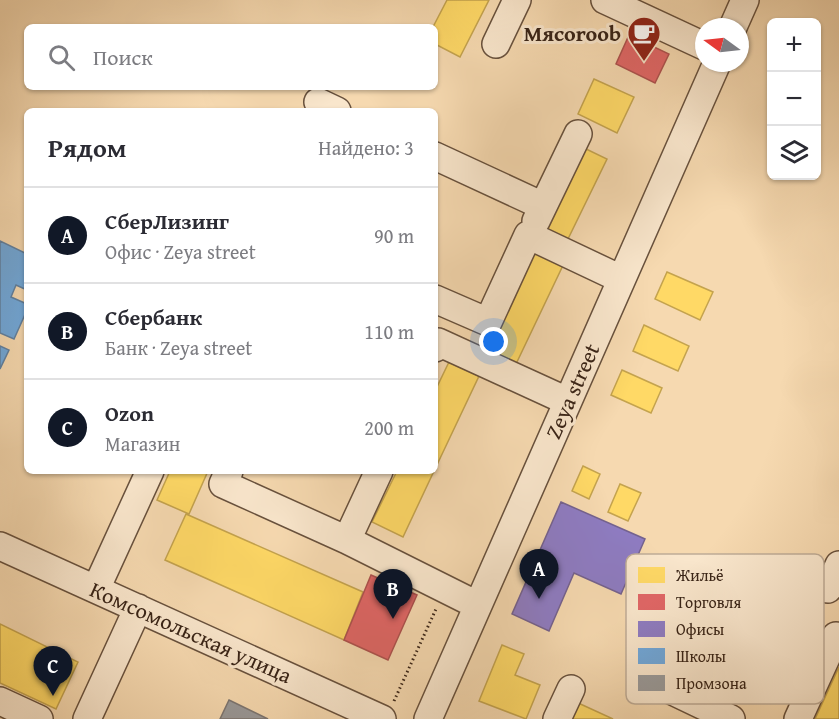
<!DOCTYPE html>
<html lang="ru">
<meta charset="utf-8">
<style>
body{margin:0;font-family:"Gentium Book Plus",serif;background:#f2f2f3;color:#2b2b33}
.controls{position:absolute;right:18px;top:18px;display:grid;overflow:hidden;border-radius:9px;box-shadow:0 2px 4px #0004}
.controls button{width:54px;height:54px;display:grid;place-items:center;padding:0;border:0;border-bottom:2px solid #e1e1e2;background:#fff;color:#2b2b33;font:30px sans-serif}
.compass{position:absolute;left:695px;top:18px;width:54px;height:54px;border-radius:50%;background:#fff;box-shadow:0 2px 4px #0004;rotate:285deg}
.you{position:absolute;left:494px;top:342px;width:21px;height:21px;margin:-15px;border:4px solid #fff;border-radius:50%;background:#1a73e8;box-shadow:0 0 0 9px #1a73e833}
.badge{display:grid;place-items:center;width:39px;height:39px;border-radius:50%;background:#111827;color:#fff;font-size:20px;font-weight:700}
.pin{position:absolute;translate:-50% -50px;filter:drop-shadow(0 2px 3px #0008)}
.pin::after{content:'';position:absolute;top:32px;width:21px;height:18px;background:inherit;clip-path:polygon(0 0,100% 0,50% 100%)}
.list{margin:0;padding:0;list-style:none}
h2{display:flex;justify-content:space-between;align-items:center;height:78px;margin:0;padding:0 24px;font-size:26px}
h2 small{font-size:20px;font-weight:400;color:#7c7c81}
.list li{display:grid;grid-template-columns:39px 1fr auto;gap:18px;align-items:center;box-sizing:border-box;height:96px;padding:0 24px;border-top:2px solid #e1e1e2}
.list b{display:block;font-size:22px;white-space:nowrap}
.list p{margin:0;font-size:20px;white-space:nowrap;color:#7c7c81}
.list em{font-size:20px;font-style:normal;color:#7c7c81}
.icon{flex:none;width:33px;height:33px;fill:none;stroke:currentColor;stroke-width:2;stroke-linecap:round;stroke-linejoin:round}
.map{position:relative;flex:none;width:839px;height:719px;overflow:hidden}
.search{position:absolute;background:#fff;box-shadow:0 2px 4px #0004;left:24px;top:24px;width:414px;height:66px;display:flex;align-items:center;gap:15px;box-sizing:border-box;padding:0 21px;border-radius:9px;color:#7c7c81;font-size:22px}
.panel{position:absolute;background:#fff;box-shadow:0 2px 4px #0004;left:24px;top:108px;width:414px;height:366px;border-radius:9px}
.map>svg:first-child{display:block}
.homes{fill:#ffd966;stroke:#c4a34e;stroke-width:1.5}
.shops{fill:#e06666;stroke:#ae524e;stroke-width:1.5}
.offices{fill:#8e7cc3;stroke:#74628f;stroke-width:1.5}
.schools{fill:#6fa8dc;stroke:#5f80a1;stroke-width:1.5}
.industry{fill:#999;stroke:#7c7672;stroke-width:1.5}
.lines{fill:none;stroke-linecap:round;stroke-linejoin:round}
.minor-casing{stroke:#68513d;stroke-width:30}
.path{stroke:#392417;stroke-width:3;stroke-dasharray:1.5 3;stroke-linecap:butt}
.minor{stroke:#f9e6cc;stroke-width:27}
.labels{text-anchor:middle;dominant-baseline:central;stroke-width:6;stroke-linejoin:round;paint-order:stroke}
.poi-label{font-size:22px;font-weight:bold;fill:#392417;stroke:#f9e6cc;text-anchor:end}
.street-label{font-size:22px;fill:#392417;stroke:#f9e6cc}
.key{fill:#f9e6cc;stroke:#bfac96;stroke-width:1.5}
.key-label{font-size:16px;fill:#392417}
</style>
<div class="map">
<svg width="839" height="719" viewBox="0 0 839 719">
<rect width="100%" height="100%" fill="#f6d9b0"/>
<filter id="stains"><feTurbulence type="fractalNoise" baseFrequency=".00333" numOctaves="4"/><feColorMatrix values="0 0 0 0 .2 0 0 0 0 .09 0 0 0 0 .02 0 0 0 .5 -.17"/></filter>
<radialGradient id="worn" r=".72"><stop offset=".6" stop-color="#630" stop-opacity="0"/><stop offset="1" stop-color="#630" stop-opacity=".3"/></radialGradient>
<!-- homes -->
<path class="homes" d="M447,0H489L460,57L435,44V27H433Z
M594,79L634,97L617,133L578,114Z
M582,147L607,159L566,243L540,231Z
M537,245L566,259L516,364L487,350Z
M667,272L713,292L700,320L655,299Z
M644,325L689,346L678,371L633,351Z
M449,362L479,376L435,469V391Z
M622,370L662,388L651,413L611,395Z
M583,466L600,474L589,499L572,491Z
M170,471H208L189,514L157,500Z
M397,471H434L403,537L372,522Z
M620,484L641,493L628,521L608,512Z
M186,514L363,592L344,640L165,560Z
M0,624L78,662L56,709L0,683Z
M502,645L524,654L515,675L540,685L526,719L479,701Z
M839,667V719H815Z
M576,702L613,719H569Z"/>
<!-- shops -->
<path class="shops" d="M629,35L669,54L655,83L616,64Z
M371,575L417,595L388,660L344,640Z"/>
<!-- offices -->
<path class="offices" d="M561,502L645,539L621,594L574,573L549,631L512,614Z"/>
<!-- schools -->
<path class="schools" d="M0,241L27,254V290L16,285L11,297L27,304V310L14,339L0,333Z
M0,346L9,350L0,369Z"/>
<!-- industry -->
<path class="industry" d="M229,700L268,719H220Z"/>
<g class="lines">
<defs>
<path id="minor" d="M605,0L704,46
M733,27L745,0
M496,44L517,0
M318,102L337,111
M435,156L543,206
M536,221L578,134
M435,299L488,322L528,235L621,279
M435,348L438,342L567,401
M229,471L223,484L347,540L379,471
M347,540L477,605
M0,546L382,719
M96,589L150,471
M828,589L839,565
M658,684L731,719
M0,701L39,719
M87,719L138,608
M428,719L717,63
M557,719L571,689
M798,719L836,636L839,637"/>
</defs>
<!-- minor casing -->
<use href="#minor" class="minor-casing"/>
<!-- path -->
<path class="path" d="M394,701L436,609"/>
<!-- minor -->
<use href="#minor" class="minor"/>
</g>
<!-- icons -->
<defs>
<symbol id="cafe-pin" viewBox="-11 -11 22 30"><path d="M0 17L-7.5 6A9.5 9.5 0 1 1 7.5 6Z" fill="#8f2418" stroke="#f9e6cc"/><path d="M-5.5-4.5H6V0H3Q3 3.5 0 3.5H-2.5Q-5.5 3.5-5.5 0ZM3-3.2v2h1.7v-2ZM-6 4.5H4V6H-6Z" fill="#fff"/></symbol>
</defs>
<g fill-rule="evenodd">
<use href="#cafe-pin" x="625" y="14" width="38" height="52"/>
</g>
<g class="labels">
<!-- poi labels -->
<g class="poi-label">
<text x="621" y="33">Мясоroob</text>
</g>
<!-- street labels -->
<g class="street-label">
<text transform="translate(572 391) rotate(-66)">Zeya street</text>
<text transform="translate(191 632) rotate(24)">Комсомольская улица</text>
</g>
</g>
<!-- legend -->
<rect x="626" y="554" width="198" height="150" rx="9" class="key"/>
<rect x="638" y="567" width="27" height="16" fill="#ffd966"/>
<rect x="638" y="594" width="27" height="16" fill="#e06666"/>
<rect x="638" y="621" width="27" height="16" fill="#8e7cc3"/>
<rect x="638" y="648" width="27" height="16" fill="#6fa8dc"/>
<rect x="638" y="675" width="27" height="16" fill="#999"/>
<g class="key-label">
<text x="676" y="581">Жильё</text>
<text x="676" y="608">Торговля</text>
<text x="676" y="635">Офисы</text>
<text x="676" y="662">Школы</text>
<text x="676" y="689">Промзона</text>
</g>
<rect width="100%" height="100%" filter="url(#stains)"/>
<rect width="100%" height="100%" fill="url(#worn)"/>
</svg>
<div class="controls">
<button>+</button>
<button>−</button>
<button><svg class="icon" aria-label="layers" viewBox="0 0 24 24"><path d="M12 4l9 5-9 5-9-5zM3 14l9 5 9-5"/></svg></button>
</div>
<svg class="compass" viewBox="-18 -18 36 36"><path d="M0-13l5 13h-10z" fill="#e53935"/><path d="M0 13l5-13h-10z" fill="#7c7c81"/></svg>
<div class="you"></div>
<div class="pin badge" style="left:539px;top:599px">A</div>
<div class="pin badge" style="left:393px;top:619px">B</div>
<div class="pin badge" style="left:53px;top:696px">C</div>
<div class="search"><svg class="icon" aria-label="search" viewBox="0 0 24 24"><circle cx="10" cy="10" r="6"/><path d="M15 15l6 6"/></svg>Поиск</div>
<section class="panel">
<h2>Рядом<small>Найдено: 3</small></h2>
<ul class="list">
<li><span class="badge">A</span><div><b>СберЛизинг</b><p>Офис · Zeya street</p></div><em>90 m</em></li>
<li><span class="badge">B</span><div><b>Сбербанк</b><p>Банк · Zeya street</p></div><em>110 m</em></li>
<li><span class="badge">C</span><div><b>Ozon</b><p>Магазин</p></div><em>200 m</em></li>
</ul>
</section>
</div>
